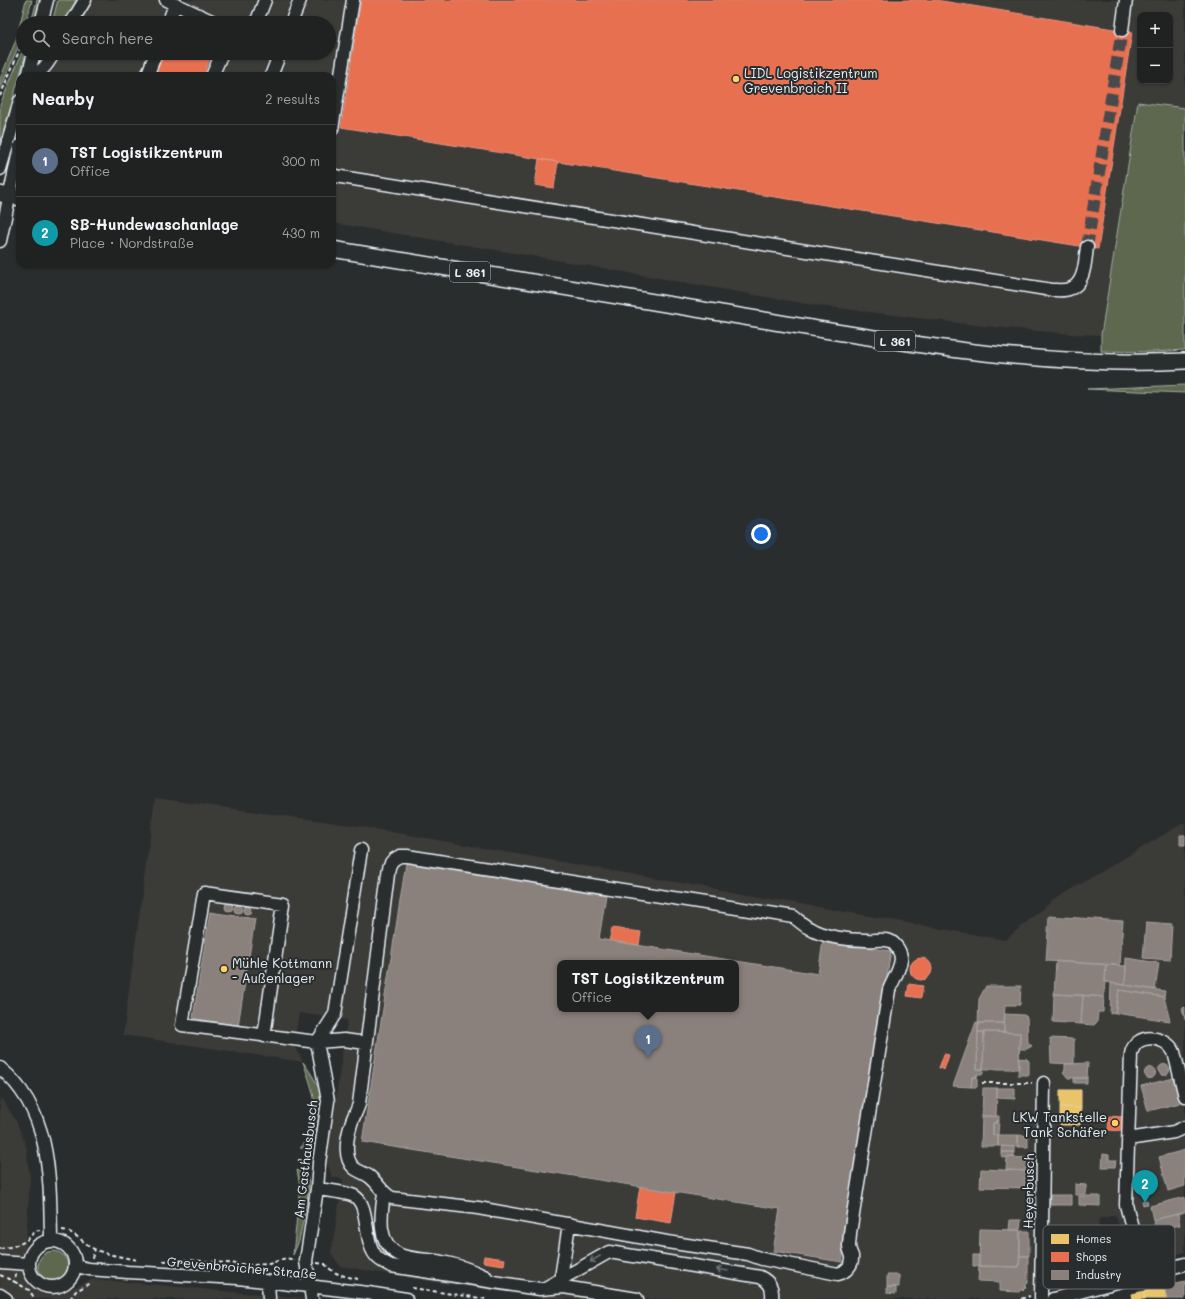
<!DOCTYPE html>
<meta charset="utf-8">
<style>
body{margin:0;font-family:Mali,sans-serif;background:#2d2f2f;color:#f1f3f6}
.controls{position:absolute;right:12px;top:12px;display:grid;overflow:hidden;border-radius:8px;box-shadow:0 1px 3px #0004}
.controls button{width:36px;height:36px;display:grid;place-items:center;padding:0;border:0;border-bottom:1px solid #3d3f40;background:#202222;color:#f1f3f6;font:20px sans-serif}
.you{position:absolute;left:761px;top:534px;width:14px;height:14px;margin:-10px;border:3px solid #fff;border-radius:50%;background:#1a73e8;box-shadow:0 0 0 6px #1a73e833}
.badge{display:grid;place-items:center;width:26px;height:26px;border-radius:50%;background:#ffd166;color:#fff;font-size:13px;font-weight:700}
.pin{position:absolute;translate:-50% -33px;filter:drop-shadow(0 1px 2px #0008)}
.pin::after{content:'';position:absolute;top:21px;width:14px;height:12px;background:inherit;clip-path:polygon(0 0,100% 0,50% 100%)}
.popup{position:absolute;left:557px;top:960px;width:182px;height:52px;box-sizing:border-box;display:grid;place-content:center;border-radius:8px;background:#202222;filter:drop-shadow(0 1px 3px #0005);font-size:13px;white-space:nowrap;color:#a2a4a5}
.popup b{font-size:15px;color:#f1f3f6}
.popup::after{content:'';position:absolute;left:50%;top:100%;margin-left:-8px;border:8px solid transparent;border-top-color:#202222}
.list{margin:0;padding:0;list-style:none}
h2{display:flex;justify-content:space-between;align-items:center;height:52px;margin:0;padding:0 16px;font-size:17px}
h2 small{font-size:13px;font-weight:400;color:#a2a4a5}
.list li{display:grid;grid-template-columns:26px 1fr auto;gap:12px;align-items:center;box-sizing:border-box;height:72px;padding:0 16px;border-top:1px solid #3d3f40}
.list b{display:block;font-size:15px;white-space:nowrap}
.list p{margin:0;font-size:13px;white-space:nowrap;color:#a2a4a5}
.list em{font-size:13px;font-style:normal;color:#a2a4a5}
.icon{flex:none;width:22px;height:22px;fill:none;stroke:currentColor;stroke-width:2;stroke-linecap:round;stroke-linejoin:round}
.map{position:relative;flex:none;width:1185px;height:1299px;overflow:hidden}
.search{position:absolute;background:#202222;box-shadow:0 1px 3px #0004;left:16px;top:16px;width:320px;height:44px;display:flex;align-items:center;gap:10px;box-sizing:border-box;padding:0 14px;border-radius:22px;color:#a2a4a5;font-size:15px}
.panel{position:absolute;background:#202222;box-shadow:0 1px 3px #0004;left:16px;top:72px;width:320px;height:196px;border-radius:12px}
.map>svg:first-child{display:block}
.built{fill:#3b3a37;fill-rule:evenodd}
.green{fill:#5d684f;stroke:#a2aca4}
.homes{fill:#e9c46a;stroke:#e9d295}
.shops{fill:#e76f51;stroke:#e79683}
.industry{fill:#8a817c;stroke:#a6a3a1;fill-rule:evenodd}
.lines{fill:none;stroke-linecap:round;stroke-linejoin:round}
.minor-tunnel{stroke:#464a4c;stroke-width:12;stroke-dasharray:12 6;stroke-linecap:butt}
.minor-casing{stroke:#e8f1f8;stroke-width:15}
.major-casing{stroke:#e8f1f8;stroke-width:18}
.path{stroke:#e8f1f8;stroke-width:2;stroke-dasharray:4 3;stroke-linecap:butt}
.minor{stroke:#2a2d2e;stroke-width:12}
.major{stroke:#2a2d2e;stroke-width:15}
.oneway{stroke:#6c7275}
.poi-dot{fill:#ffd166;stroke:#2a2d2e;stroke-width:1.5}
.labels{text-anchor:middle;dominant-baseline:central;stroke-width:4;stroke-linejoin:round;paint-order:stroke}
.shield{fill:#2a2d2e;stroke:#afb6bb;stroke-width:1}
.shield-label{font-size:12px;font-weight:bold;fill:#e8f1f8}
.poi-label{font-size:13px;fill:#e8f1f8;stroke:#2a2d2e;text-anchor:start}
.street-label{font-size:13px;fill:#e8f1f8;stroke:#2a2d2e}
.key{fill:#2a2d2e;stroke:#63686b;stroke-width:1}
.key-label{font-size:11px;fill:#e8f1f8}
</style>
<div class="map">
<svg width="1185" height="1299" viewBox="0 0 1185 1299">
<rect width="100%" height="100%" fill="#2a2d2e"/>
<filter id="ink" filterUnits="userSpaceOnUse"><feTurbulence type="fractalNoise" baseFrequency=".025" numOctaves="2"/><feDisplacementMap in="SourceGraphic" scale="8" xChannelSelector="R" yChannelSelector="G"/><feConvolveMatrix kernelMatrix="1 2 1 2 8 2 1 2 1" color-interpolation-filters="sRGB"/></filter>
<g filter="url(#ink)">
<!-- built -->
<path class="built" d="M56,0H1185V108L1138,102L1101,335L1070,334L983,326L812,305L550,259L332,223V76H36L41,53H329V23H50ZM1140,15H1170V81H1140Z
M155,798L358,826L1005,940L1052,901L1185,822V1252L1130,1267L1116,1215L1099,1219L1097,1252L1103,1274L1018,1299H551L433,1282L340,1266L331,1253L343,1179L332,1177L327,1162L347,1020L299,1013L294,1045L303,1062L123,1035ZM560,963H736V1009H560Z
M0,1098L4,1101L17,1123L26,1146L30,1178L24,1270L29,1286L45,1295L59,1294L93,1279L311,1299H0Z"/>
<!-- green -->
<path class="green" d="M26,0H32L26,23H23V35L0,90V79L16,40Z
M37,0H40L34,23H31Z
M58,0H76L67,23H52Z
M23,50V53H26L0,144V105Z
M1138,102L1185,108V350L1153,352L1101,351V335Z
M1185,385V393L1087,389Z
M303,1062C309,1070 315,1079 319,1089C322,1100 321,1138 312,1146C308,1148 305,1148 300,1148C304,1144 310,1138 312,1133C322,1112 310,1082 303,1062Z
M297,1170L305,1174L309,1181L307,1202L299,1241L293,1255L300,1186Z
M38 1266a15 15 0 1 1 30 0a15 15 0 1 1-30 0Z"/>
<!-- homes -->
<path class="homes" d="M1060,1090H1081V1108L1060,1107Z
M1060,1107L1081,1108L1080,1125H1060Z
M1114,1237L1119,1254L1112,1255L1108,1239Z
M1124,1253L1128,1267L1116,1270L1112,1255Z
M1112,1255L1116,1271L1105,1273L1101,1258Z
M1164,1286L1167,1299H1145L1144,1291Z
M1144,1291L1145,1299H1133L1132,1294Z"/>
<!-- shops -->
<path class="shops" d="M361,0H936L1132,32L1098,249L341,127Z
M178,16L197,23H175Z
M164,53H212L203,76H155Z
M539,159L558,162L554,188L535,185Z
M612,928L641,932L639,945L609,941Z
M910 969a11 11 0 1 1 22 0a11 11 0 1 1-22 0Z
M909,984L923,986L921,998L907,996Z
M944,1054L949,1055L944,1070L939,1068Z
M1109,1116L1123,1117L1122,1131L1108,1130Z
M640,1186L676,1192L671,1223L635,1217Z
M1073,1235H1085V1249H1073Z
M484,1256L505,1259L504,1265L483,1262Z"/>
<!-- industry -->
<path class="industry" d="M1180,835H1185V845H1180Z
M406,863L606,895L599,939L818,974L823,941L891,951L842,1262L773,1251L780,1209L362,1142ZM560,963H736V1009H560Z
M225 907a4 4 0 1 1 8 0a4 4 0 1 1-8 0Z
M234 909a4 4 0 1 1 8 0a4 4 0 1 1-8 0Z
M243 910a4 4 0 1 1 8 0a4 4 0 1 1-8 0Z
M210,912L255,919L238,1026L193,1018Z
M1049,916L1123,921L1120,965L1046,961Z
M1146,922L1172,924L1170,960L1143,958Z
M1126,958L1159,963L1155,990L1125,985Z
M1056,961L1106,965L1104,997L1054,994Z
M1106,965L1126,966L1125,985L1105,982Z
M1111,983L1165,991L1164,997L1119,990L1115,1013L1110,1014Z
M986,986H1021L1020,1005H1005L1004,1023H978L979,999Z
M1119,990L1164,997L1170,1021L1115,1013Z
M1054,994L1083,995L1081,1024L1053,1022Z
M1083,995L1104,997L1103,1012H1098L1097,1022L1094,1025L1081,1024Z
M1185,1007V1019L1182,1008Z
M1005,1014L1024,1015L1027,1017L1028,1043L1032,1046L1027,1049H1019L1020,1033L1004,1032Z
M976,1022L978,1023L977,1069H983V1074H977V1077H972L971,1087L953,1086Z
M978,1023H1004V1032H978Z
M978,1032H984L983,1069H977Z
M984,1032L1020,1033L1019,1069H983Z
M1050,1038L1074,1039V1064L1051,1063Z
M1019,1058L1027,1059L1029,1061V1075H1018Z
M1088,1063L1087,1078H1068L1063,1072L1065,1070V1064Z
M1158.5 1070a5.5 5.5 0 1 1 11 0a5.5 5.5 0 1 1-11 0Z
M1144.5 1073a5.5 5.5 0 1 1 11 0a5.5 5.5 0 1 1-11 0Z
M977,1074V1087H971L972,1077H977Z
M1074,1078H1087V1083H1074Z
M1174,1078L1180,1103L1148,1111L1141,1086Z
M983,1088H997L996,1117L982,1116Z
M997,1088H1015V1099L997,1098Z
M982,1116H999V1121H996V1123H993V1135H998V1146H981Z
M996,1121H999L998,1135H993V1123H996Z
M998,1135H1018V1147L998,1146Z
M1018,1135L1028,1136V1147H1018Z
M1002,1146L1014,1147V1152H1002Z
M1185,1150V1186L1168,1191L1159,1157Z
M1002,1152H1014V1157L1002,1158Z
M1103,1154L1109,1155V1160H1116L1115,1167H1102Z
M1007,1157L1028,1158V1171L1006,1170Z
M981,1169L1028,1171V1177H1025V1188L980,1187Z
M1075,1184L1086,1185V1195H1075Z
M1050,1195H1071V1205H1050Z
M1079,1196H1100V1206L1079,1205Z
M1185,1197V1212L1153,1220L1150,1206Z
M1147,1200L1148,1204L1143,1205L1142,1201Z
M1178,1214L1180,1225L1156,1231L1153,1220Z
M1010,1220H1021L1020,1230H1009Z
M1064,1227H1073V1244H1064Z
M980,1229L1020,1230L1019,1267L979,1266Z
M1020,1231H1029V1256H1020Z
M1051,1232L1063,1233V1247H1051Z
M1080,1245L1087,1274L1063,1280L1055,1251Z
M973,1255H979V1266H973Z
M1020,1256H1028V1283L1025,1286L1026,1287L1023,1290L1022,1289L1019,1292L1000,1291V1282L978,1281L979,1266L1019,1267Z
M887,1275H899V1287H887Z
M1185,1281V1299H1167L1164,1286Z
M887,1287H896V1294L887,1293Z"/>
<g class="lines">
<!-- minor-tunnel -->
<path class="minor-tunnel" d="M1087,247L1122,30"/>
<defs>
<path id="minor" d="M166,0L216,23
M41,23L47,0
M71,23L85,0
M168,23L175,5
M256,23L265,0
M291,23L300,0
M1122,30L1126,0
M29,73C44,73 46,65 54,53
M28,76L34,53
M147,76L156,53
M212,76L222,53
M271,76L280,53
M332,129L353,0
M0,169L20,101
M332,174L335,176L1052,290C1057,290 1064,291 1069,289C1085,285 1085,261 1087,247
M0,241L20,146
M400,856H407L794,917C799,921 803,925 809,928C822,937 849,940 866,940C873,941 883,938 890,941C896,944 901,952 901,959C900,970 893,980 889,990L850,1233C850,1238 849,1242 849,1246C849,1250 851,1253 852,1256C853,1265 846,1272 838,1274L762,1259L748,1254L667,1242L478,1208L392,1198C381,1192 379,1184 370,1177C365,1173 359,1172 354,1168C343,1158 347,1137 351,1124C353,1117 357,1111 359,1104L388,874C389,864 391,860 400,856Z
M264,1036L283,904L204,893L182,1025L317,1042L344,1040L366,1043
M0,1068C52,1110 50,1180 51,1241
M1128,1139L1174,1132L1185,1127
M317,1189C325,1190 349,1193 354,1196C371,1205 362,1244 378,1258C381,1261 387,1264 391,1266L526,1287L540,1289L564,1287L637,1299
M384,1194C381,1214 376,1244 400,1255C413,1260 429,1259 442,1262C458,1265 472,1270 486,1277
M29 1264a23 23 0 1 1 46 0a23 23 0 1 1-46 0Z
M1160,1241L1167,1269
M0,1262L29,1264
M76,1266L89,1269L128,1272L238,1278L368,1293L406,1299
M1145,1275L1126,1205L1131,1054C1135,1032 1166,1035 1174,1052L1185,1096
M562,1278V1271L569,1224
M268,1282L269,1299
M547,1287L609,1252L760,1277C770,1282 773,1288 772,1299
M0,1295L6,1299
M312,1299L306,1261L317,1189L319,1163L328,1101L317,1042L335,1014L361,850
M1041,1299L1044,1083
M1053,1299L1185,1264"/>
<path id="major" d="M0,194L20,198
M332,249C476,273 620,297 763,320C902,343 1044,368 1185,361"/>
</defs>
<!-- minor casing -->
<use href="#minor" class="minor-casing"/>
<!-- major casing -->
<use href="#major" class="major-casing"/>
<!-- path -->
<path class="path" d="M0,96L23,42
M982,1083H1032
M298,1160L308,1161
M62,1230C72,1230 85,1244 94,1249C108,1255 123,1257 137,1260
M0,1249C8,1247 18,1246 25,1241C31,1238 32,1231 40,1230
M92,1258L95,1249
M163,1261L187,1260L254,1265L269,1264L286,1258L295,1260
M317,1263L325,1264C334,1275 344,1276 358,1279
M16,1274L15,1282L29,1290L35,1299
M0,1275L15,1282
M412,1288L486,1299
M70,1299L76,1291L89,1284V1281
M1021,1299L1030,1296"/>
<!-- minor -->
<use href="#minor" class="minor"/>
<!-- major -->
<use href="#major" class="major"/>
</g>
<!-- one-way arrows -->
<defs><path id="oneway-shaft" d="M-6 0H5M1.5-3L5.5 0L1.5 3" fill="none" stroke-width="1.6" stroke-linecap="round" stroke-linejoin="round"/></defs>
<g class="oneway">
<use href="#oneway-shaft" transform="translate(595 1259) rotate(150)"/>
<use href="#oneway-shaft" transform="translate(722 1270) rotate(-171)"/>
</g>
</g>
<!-- markers -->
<g class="poi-dot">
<circle cx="736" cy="79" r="4"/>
<circle cx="224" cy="969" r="4"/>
<circle cx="1115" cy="1123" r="4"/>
</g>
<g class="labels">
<!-- shield labels -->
<g class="shield">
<rect x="450" y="262" width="40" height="20" rx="3"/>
<rect x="875" y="331" width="40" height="20" rx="3"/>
</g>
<g class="shield-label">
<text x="470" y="272">L 361</text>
<text x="895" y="341">L 361</text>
</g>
<!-- poi labels -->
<g class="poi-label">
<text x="744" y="72">LIDL Logistikzentrum<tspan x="744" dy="15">Grevenbroich II</tspan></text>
<text x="232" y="962">Mühle Kottmann<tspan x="232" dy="15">- Außenlager</tspan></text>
<text x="1107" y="1116" text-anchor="end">LKW Tankstelle<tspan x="1107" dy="15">Tank Schäfer</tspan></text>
</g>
<!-- street labels -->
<g class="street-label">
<text transform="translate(305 1159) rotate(-83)">Am Gasthausbusch</text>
<text transform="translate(1028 1191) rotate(-89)">Heyerbusch</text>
<text transform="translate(242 1267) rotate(5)">Grevenbroicher Straße</text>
</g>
</g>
<!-- legend -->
<rect x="1043" y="1225" width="132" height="64" rx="6" class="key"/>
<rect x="1051" y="1234" width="18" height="10" fill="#e9c46a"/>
<rect x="1051" y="1252" width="18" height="10" fill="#e76f51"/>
<rect x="1051" y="1270" width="18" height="10" fill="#8a817c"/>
<g class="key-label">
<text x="1076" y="1243">Homes</text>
<text x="1076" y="1261">Shops</text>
<text x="1076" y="1279">Industry</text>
</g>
</svg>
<div class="controls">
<button>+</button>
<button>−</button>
</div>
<div class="you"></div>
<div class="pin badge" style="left:648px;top:1058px;background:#5c6f8a">1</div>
<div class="popup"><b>TST Logistikzentrum</b>Office</div>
<div class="pin badge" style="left:1145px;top:1203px;background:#0f9aa8">2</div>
<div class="search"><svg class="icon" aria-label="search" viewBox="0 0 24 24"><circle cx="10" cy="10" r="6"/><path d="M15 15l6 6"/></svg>Search here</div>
<section class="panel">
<h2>Nearby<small>2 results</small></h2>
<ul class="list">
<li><span class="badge" style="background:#5c6f8a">1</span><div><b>TST Logistikzentrum</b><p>Office</p></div><em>300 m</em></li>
<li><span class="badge" style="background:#0f9aa8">2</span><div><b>SB-Hundewaschanlage</b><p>Place · Nordstraße</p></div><em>430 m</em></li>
</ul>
</section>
</div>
